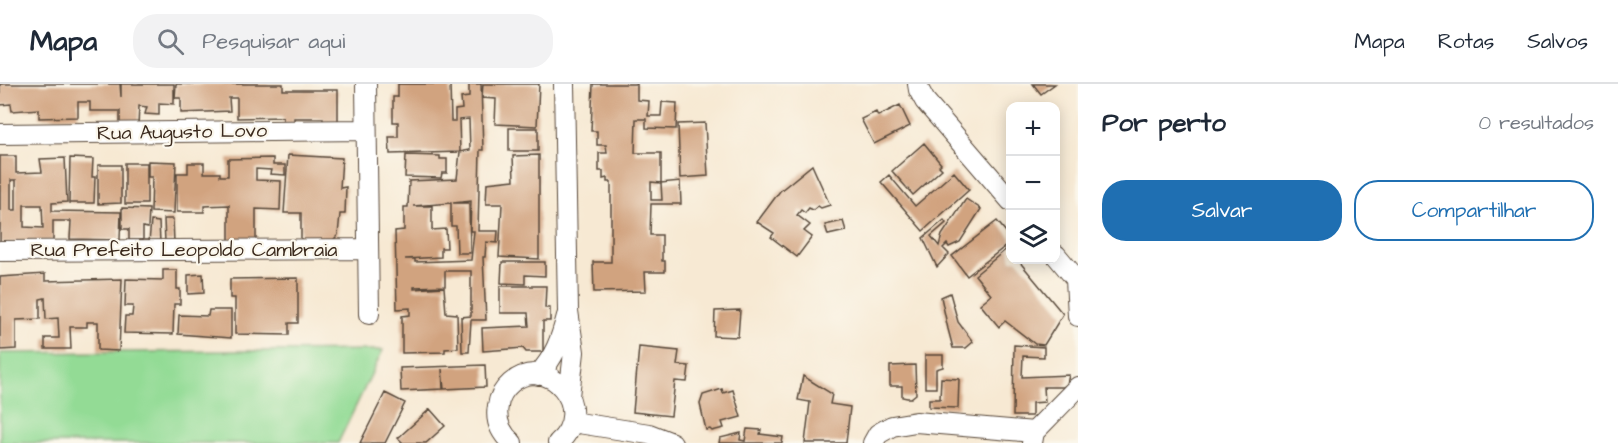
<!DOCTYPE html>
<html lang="pt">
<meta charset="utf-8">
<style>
body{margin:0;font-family:"Architects Daughter",sans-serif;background:#f2f2f3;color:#1f2937}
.controls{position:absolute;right:18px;top:18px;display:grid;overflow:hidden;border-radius:12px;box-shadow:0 3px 15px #0003}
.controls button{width:54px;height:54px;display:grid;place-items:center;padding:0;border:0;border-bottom:2px solid #e0e1e3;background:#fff;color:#1f2937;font:30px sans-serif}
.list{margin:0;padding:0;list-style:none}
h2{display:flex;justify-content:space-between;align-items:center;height:78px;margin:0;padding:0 24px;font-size:26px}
h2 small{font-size:20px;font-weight:400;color:#747a83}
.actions{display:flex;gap:12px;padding:18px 24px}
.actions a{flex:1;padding:14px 0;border:2px solid #1f6fb2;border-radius:24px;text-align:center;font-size:21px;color:#1f6fb2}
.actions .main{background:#1f6fb2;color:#fff}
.icon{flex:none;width:33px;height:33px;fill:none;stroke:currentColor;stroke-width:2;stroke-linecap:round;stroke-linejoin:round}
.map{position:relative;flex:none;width:1078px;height:359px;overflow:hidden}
header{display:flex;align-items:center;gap:36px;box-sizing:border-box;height:84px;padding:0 30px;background:#fff;border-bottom:2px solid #e0e1e3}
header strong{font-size:28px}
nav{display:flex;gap:33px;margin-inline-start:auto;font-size:21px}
.search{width:420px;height:54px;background:#f2f2f3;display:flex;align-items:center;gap:15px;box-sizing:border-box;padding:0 21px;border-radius:24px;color:#747a83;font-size:22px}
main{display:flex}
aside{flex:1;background:#fff}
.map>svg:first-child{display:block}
.green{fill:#93db95;stroke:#67825a;stroke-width:1.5}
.building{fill:#d1a37f;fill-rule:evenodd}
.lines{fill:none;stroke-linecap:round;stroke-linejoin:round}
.minor-casing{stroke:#574739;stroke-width:22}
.minor{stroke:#fff;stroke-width:20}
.labels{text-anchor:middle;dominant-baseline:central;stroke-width:4.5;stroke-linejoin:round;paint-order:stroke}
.street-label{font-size:20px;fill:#3b2a1e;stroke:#fbf7ec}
</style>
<header>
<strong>Mapa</strong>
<div class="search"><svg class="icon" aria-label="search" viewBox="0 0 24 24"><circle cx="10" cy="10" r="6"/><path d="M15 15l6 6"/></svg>Pesquisar aqui</div>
<nav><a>Mapa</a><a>Rotas</a><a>Salvos</a></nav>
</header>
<main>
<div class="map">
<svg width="1078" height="359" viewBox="0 0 1078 359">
<rect width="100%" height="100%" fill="#fbf7ec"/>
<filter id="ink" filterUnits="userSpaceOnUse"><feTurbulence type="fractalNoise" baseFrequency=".0167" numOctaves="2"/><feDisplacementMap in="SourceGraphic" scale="12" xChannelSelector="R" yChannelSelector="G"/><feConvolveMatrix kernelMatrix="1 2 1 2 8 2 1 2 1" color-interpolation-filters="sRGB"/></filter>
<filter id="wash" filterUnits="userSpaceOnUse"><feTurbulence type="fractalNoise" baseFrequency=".008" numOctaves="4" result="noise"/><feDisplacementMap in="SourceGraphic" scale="24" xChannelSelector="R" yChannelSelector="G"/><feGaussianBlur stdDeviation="1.35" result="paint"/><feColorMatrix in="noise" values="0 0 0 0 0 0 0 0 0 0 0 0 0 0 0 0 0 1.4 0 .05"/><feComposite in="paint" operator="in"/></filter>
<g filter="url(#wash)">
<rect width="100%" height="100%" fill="#f7e9d3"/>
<!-- green -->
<path class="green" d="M383,266L338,359H0V269Z"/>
<g id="blocks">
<!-- building -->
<path class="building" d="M0,0H120L121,13V0H174V20L159,19V31L145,30L147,23L139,22L138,42H120V27H90V18H78V33L39,34V25L12,27L11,20L0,21Z
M176,0H283V6H338V39H323V34H294V40H283V33L237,34V14H229L230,27L181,29V14H175Z
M398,0H450L451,37H455V26L462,25L461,14L469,13V0H481L483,66H480L478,147H498L497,159L486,158L485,173H483L486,236H471L469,268H462L461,233L471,232V187H445V202L414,203V205L444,203L446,229L457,230L458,264L445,265V268L402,269V232L410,231V224L397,225L395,147L404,146V123H408L409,97L457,95L460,68L470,66L469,35L459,36L460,68L390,70L389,53H398V38H393V13H398ZM471,117L470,147H474L471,176L415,178V175H405L441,173V164H447L446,145L432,146V122H413L451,119V142H456L457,169H470L469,119H453Z
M483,0H539L537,42L495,40L496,15L482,14Z
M593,0H637V16L649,17L648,32H661L662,18L677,19L676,45L646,44V35H636L635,69H661V99L680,97L681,120H651L650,151H662V177H665V188H645L646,207L594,208L593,178H611V98H607V94L603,95V87H599V69H607L606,61H597V47H591ZM651,98L661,99L662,116H651Z
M1033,0H1055L1041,10Z
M900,21L910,42L874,60L861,35L876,28L878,32Z
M705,39L708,92L680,94L678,40Z
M509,44H538V67H509Z
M924,59L941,80L939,82L942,85L913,111L892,87Z
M288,71L342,74L340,104L346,103L345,130H340L338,151L332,157L301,158V129H284Z
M406,71L440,72V75H447V89H442L441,94L405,93Z
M539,71V175L499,173L502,120H486L487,99L514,96L513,72Z
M0,72H16V89L42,88L40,75L65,74L67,118L52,119V127L121,128L120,156L70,155L71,137H53V157L0,159ZM11,96H16V126H11ZM24,121H42L43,144L24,143Z
M70,74L93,75L92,93H95L94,119H69Z
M273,74V81H285V91L270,90L271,86L256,85V96L281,97L280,126L256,125V156H229V121L204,122V128H177V89H188V79H204V89H220V92H228V75Z
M148,77L176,78L174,129L151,128L152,93H148Z
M125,79H147V120H125Z
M98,81H121V119L98,120Z
M812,81L830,121L821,124L818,122L813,126L809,124L805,129L801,126L797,131L810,141L804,147L812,153L797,173L771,153L774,149L757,138L780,107Z
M954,88L969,106L923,147L881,98L889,91L915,122Z
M966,115L981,125L960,158L949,163L947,160L943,164L949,170L937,183L923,154L944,136L946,139L931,152L939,162L942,151Z
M122,124L149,125L148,144L143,143V156H129V145H122Z
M164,135H173L174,158H165Z
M151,137L159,138L160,159L149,158Z
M843,137L846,147L828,151L825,141Z
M997,137L1011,154V158L967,192L952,172Z
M1009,163L1011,176H1018L1063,230L1044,261L1035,260L1005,237L999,243L980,220L991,211L975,191Z
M502,178H545V192L525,191V200L501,199Z
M163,186H177V205H180V220H174L173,250L124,249L125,232H132L133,222H125L126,195L163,196Z
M45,190V197L122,195L119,267L98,266V238H87V243H70L71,265H45V254H59L58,234L46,235L45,214L40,215V235L16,236V265L0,266V193Z
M203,190L204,209L188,210V191Z
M298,194V239H289V251L235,250V214H230V195Z
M500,202H546L545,224H550V237H543V268H526L523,264L483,267L482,244L529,242L528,229H500Z
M950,209L958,238L973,258L966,264H953L948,245L941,213Z
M209,226H231V254L178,250L179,231L208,232Z
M740,226L738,253L714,252L715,227Z
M1014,261L1044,263V273L1023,272L1022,293L1069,291L1067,300L1063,303H1044L1045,318L1032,319V332H1013Z
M639,263L679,267L677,281L689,282L687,298L675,297L671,332L633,328Z
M925,271H943V283L936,285V304H925Z
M485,281L486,303L444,305L442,285L443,305L401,307L400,284Z
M915,281L916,310L911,314H907L902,313V302H890V282Z
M803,292L832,310L830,320L850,323L846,359H805L810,318L798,316Z
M941,294L959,295L958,324L929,323V315H940Z
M722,305L723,309L733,306L741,333L722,338L724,344L712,347L710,345L706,346L700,320L703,311Z
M385,309L405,319L385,359H360Z
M430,325L445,342L426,359H403L398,354Z
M747,345L761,346L760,350L783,353L782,359H719L720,354L741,349L740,356L745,357Z"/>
</g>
</g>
<g filter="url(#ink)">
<use href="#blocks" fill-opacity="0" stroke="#574739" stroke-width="1.5"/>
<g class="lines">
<defs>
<path id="minor" d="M366,0L369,230
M564,0L568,227L574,268L569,312
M918,0L919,6L925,17L1011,117
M0,50L365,46
M0,167L367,165
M1056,171L1076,195
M1076,195L1078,232
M538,291C555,273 561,255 567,232
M572,338L649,350L672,359
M512,359C501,349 495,337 498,322C499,313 504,305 511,299C548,268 597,324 558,359
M873,359L878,350L892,342L916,338L1034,348
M1032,359L1034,348L1078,303"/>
</defs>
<!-- minor casing -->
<use href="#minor" class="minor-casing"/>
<!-- minor -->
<use href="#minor" class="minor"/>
</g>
</g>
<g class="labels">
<!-- street labels -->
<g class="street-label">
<text transform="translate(182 48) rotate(-1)">Rua Augusto Lovo</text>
<text x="184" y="166">Rua Prefeito Leopoldo Cambraia</text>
</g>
</g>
</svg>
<div class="controls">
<button>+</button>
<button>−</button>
<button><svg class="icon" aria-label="layers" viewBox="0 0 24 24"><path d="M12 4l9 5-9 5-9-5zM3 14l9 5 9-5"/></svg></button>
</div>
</div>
<aside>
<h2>Por perto<small>0 resultados</small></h2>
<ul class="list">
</ul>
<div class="actions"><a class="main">Salvar</a><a>Compartilhar</a></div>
</aside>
</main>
